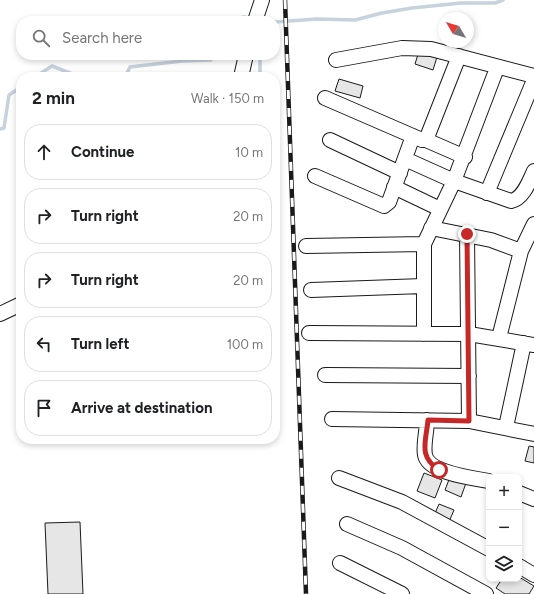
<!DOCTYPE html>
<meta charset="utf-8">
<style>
body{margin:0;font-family:Figtree,sans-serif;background:#f6f6f6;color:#202124}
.controls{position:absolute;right:12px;bottom:12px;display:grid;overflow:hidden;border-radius:8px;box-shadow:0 2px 6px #0003}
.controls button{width:36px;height:36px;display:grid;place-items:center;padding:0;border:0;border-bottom:1px solid #e0e0e0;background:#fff;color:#202124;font:20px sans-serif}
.compass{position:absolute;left:438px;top:12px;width:36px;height:36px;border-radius:50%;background:#fff;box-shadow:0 2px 6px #0003;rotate:308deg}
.stop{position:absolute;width:12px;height:12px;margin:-9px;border:3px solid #c62828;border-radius:50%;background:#fff}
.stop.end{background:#c62828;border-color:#fff;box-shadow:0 1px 4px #0008}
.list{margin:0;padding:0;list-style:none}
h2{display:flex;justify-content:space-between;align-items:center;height:52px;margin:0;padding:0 16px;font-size:17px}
h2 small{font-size:13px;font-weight:400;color:#757577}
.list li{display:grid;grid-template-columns:26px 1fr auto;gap:12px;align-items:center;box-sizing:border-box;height:56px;margin:0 8px 8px;padding:0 8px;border:1px solid #e0e0e0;border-radius:16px}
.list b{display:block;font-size:15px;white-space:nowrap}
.list em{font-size:13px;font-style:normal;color:#757577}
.icon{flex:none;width:22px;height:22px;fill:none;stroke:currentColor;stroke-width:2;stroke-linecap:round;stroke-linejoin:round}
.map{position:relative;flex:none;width:534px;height:594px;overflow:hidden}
.search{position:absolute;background:#fff;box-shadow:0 2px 6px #0003;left:16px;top:16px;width:264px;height:44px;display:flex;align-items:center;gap:10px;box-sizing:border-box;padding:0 14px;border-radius:16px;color:#757577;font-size:15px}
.panel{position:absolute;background:#fff;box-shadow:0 2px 6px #0003;left:16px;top:72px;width:264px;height:372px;border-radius:16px}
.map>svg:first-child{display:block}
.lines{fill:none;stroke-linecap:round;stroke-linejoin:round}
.stream{stroke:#c6d2dc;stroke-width:3.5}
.building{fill:#e6e6e6;stroke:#1a1a1a}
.minor-casing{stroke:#1a1a1a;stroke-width:16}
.minor{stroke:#fff;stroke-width:14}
.rail-casing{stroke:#1a1a1a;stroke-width:4.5}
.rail{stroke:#fff;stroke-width:3;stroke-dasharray:9;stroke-linecap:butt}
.route{stroke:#c62828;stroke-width:5}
</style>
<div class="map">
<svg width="534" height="594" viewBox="0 0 534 594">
<rect width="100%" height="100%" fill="#fff"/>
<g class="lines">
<!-- stream -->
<path class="stream" d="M229,21L244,17L251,19
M275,22L317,19L355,20L382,13L412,8L461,3H495L503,0
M35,77L52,66L80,77
M125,77L130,67L182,61L211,60L212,55
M260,77V55
M0,129L4,128L9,95L21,87"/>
</g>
<!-- building -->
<path class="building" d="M419,51L437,57L433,70L415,64Z
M339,79L363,86L360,98L335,91Z
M529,446L534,447V463L525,461Z
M424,473L442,480L435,498L417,491Z
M450,477L466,483L461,497L445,490Z
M439,504L454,510L448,524L433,518Z
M80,522L83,594H48L45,523Z
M519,577L534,586L529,594H505L496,588L502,579H519Z"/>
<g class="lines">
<defs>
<path id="minor" d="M255,21L262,0
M336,60L402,48L431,49L534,76
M241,77L246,55
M325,98L422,140H426L459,56
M330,140L400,173
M426,140L465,157
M405,159L454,181L511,201C523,199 529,182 534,171
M315,176L384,206L389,202L413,136
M394,187L440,209
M487,193L534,80
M431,228L491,240L521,251
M467,234L469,421
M424,244L454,181L497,68
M306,246L424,244V334
M311,290L423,286
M0,314L21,304
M309,333L469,334L534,345
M499,338L521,251L534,224
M325,375L469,376
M332,419L469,421L534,434
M427,420C427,431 423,445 425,455C428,473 473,478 489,481
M506,427L524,343
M339,478L402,502L489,549
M519,493L534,499
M347,524L402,548L486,594
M340,563L402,594
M519,566L534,575"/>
</defs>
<!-- minor casing -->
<use href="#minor" class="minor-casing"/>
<!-- minor -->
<use href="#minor" class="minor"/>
<defs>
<path id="rail" d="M285,0L306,594"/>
</defs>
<!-- rail casing -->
<use href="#rail" class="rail-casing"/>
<!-- rail -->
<use href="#rail" class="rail"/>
</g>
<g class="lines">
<!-- route -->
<path class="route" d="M439,470C418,456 426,442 428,420L469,421L467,234"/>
</g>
</svg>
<div class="controls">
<button>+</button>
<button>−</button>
<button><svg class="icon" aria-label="layers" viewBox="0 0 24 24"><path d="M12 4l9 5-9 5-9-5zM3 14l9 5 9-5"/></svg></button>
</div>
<svg class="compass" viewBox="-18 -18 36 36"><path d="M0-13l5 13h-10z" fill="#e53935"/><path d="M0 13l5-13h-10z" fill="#757577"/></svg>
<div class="stop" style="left:439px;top:470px"></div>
<div class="stop end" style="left:467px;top:234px"></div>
<div class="search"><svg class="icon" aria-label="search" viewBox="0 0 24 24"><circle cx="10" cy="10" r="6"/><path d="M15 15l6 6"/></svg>Search here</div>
<section class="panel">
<h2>2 min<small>Walk · 150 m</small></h2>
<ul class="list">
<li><svg class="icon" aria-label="ahead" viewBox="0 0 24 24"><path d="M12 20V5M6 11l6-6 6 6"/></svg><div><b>Continue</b></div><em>10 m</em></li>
<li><svg class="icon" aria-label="right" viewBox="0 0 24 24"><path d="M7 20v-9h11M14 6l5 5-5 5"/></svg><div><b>Turn right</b></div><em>20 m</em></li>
<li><svg class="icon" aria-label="right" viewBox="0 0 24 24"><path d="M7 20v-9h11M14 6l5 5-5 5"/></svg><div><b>Turn right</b></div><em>20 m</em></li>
<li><svg class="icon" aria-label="left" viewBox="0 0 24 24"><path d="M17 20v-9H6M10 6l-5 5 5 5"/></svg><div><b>Turn left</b></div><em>100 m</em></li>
<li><svg class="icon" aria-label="arrive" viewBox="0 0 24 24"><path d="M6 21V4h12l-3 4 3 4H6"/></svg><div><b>Arrive at destination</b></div></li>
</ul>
</section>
</div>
